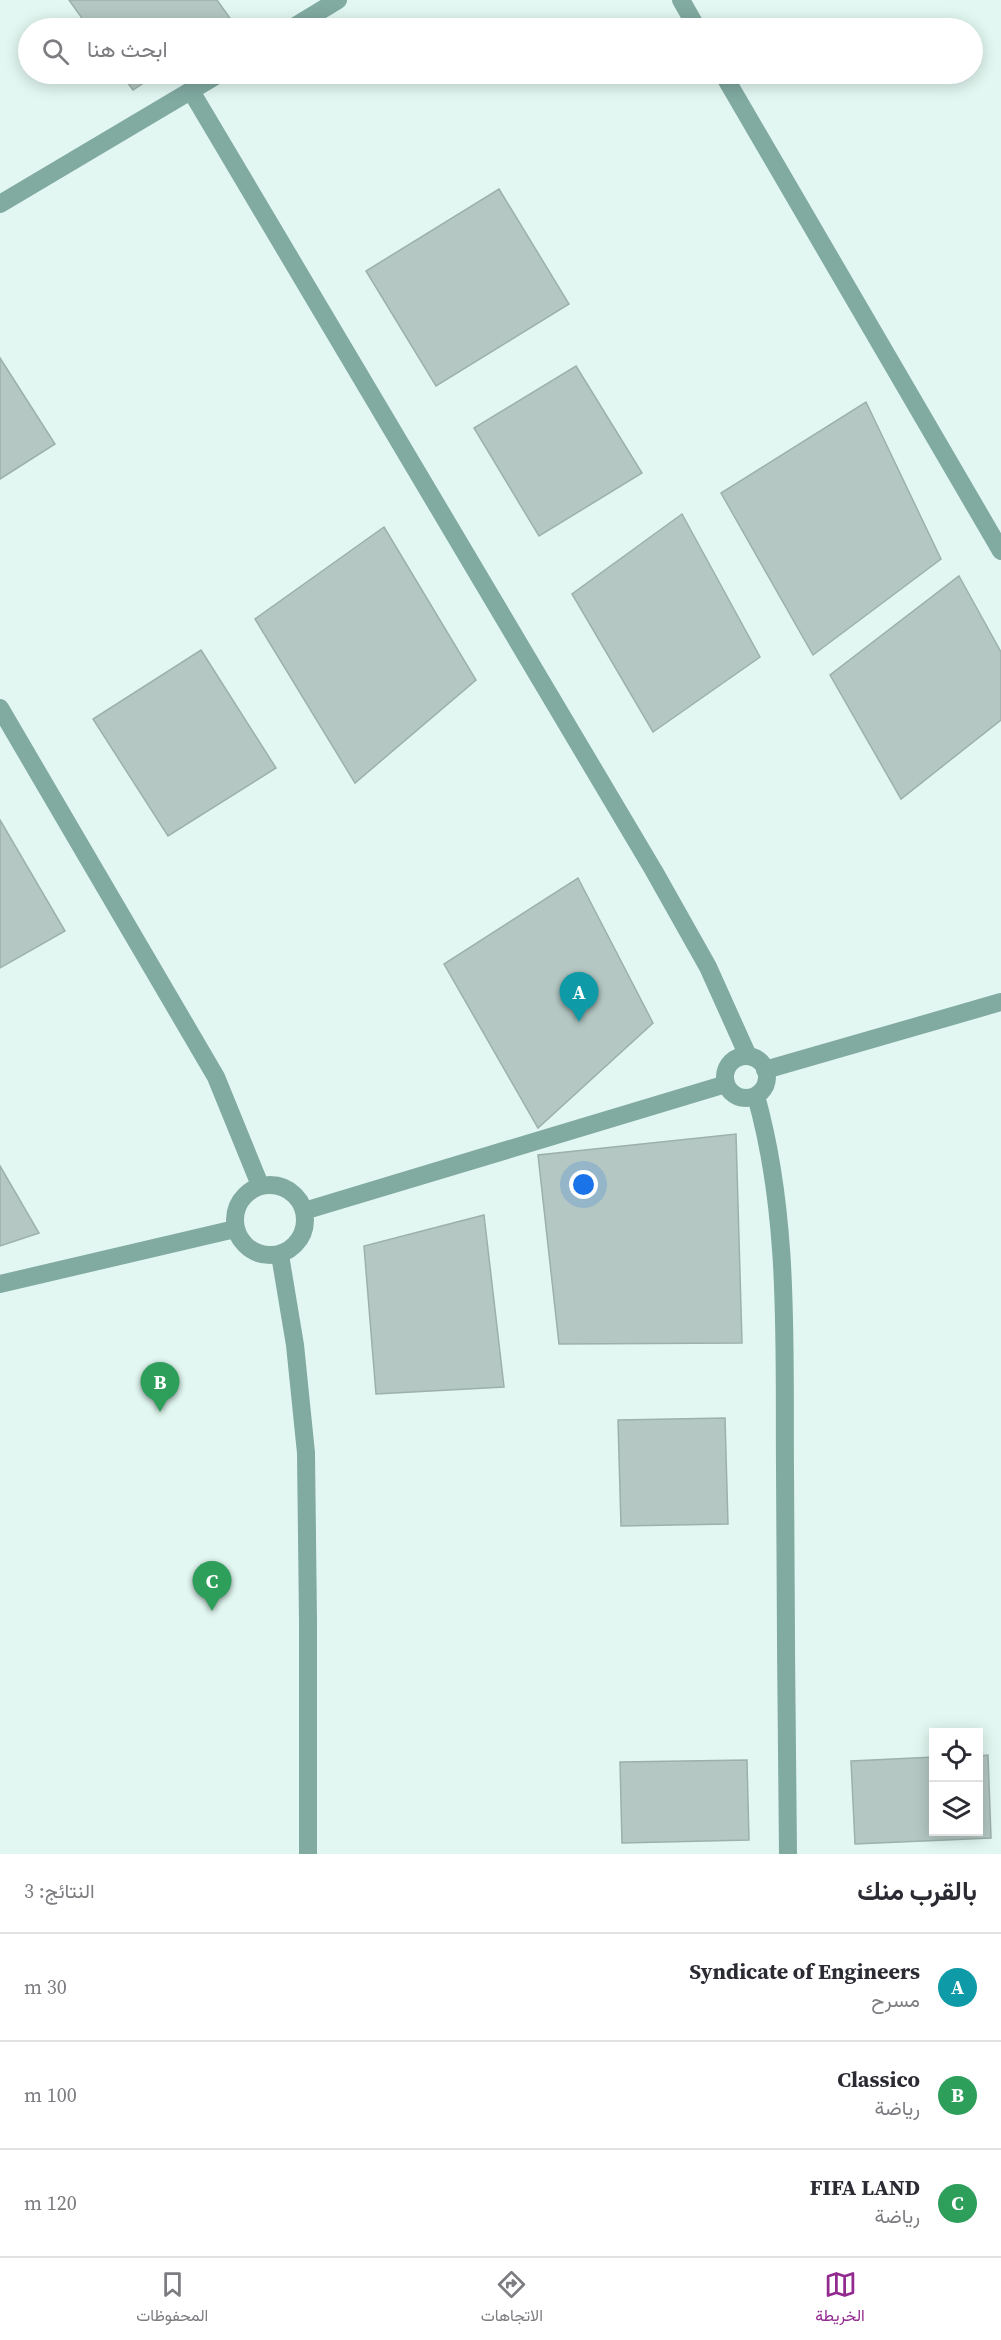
<!DOCTYPE html>
<html lang="ar">
<meta charset="utf-8">
<style>
body{margin:0;font-family:"Source Serif 4",Vazirmatn,serif;background:#f7f7f7;color:#2b2b33;direction:rtl}
.controls{position:absolute;right:18px;bottom:18px;display:grid;overflow:hidden;border-radius:0px;box-shadow:0 3px 15px #0003}
.controls button{width:54px;height:54px;display:grid;place-items:center;padding:0;border:0;border-bottom:2px solid #e1e1e2;background:#fff;color:#2b2b33;font:30px sans-serif}
.you{position:absolute;left:584px;top:1185px;width:21px;height:21px;margin:-15px;border:4px solid #fff;border-radius:50%;background:#1a73e8;box-shadow:0 0 0 9px #1a73e833}
.badge{display:grid;place-items:center;width:39px;height:39px;border-radius:50%;background:#922a8f;color:#fff;font-size:20px;font-weight:700}
.pin{position:absolute;translate:-50% -50px;filter:drop-shadow(0 2px 3px #0008)}
.pin::after{content:'';position:absolute;top:32px;width:21px;height:18px;background:inherit;clip-path:polygon(0 0,100% 0,50% 100%)}
.list{margin:0;padding:0;list-style:none}
h2{display:flex;justify-content:space-between;align-items:center;height:78px;margin:0;padding:0 24px;font-size:26px}
h2 small{font-size:20px;font-weight:400;color:#7c7c81}
.list li{display:grid;grid-template-columns:39px 1fr auto;gap:18px;align-items:center;box-sizing:border-box;height:108px;padding:0 24px;border-top:2px solid #e1e1e2}
.list b{display:block;font-size:22px;white-space:nowrap}
.list p{margin:0;font-size:20px;white-space:nowrap;color:#7c7c81}
.list em{font-size:20px;font-style:normal;color:#7c7c81}
.icon{flex:none;width:33px;height:33px;fill:none;stroke:currentColor;stroke-width:2;stroke-linecap:round;stroke-linejoin:round}
.map{position:relative;flex:none;width:1001px;height:1854px;overflow:hidden;direction:ltr}
.search{position:absolute;background:#fff;box-shadow:0 3px 15px #0003;left:18px;right:18px;top:18px;height:66px;display:flex;align-items:center;gap:15px;box-sizing:border-box;padding:0 21px;border-radius:33px;color:#7c7c81;font-size:22px}
.sheet{height:402px;background:#fff}
nav{display:flex;justify-content:space-around;align-items:center;box-sizing:border-box;height:84px;border-top:2px solid #e1e1e2;background:#fff;font-size:16px;color:#7c7c81}
nav a{display:grid;justify-items:center;gap:3px}
nav .on{color:#922a8f}
.map>svg:first-child{display:block}
.building{fill:#b4c7c2;stroke:#9db0ac;stroke-width:1.5}
.lines{fill:none;stroke-linecap:round;stroke-linejoin:round}
.minor{stroke:#81aaa1;stroke-width:18}
</style>
<div class="map">
<svg width="1001" height="1854" viewBox="0 0 1001 1854">
<rect width="100%" height="100%" fill="#e2f7f1"/>
<!-- building -->
<path class="building" d="M69,0H217L232,21L221,28H89Z
M121,74H157L133,90Z
M499,189L569,304L436,386L366,271Z
M0,358L55,444L0,479Z
M576,366L642,473L539,536L474,428Z
M866,402L941,559L813,655L721,493Z
M682,514L760,657L653,732L572,594Z
M384,527L476,680L355,783L255,619Z
M959,576L1001,652V720L901,799L830,675Z
M201,650L276,768L168,836L93,719Z
M0,820L65,931L0,968Z
M578,878L653,1023L538,1128L444,964Z
M736,1134L742,1343L559,1344L538,1155Z
M0,1166L39,1233L0,1246Z
M484,1215L504,1387L376,1394L364,1246Z
M725,1418L728,1524L621,1526L618,1420Z
M988,1755L991,1838L855,1844L851,1761L934,1757V1832H978V1756Z
M747,1760L749,1840L622,1843L620,1762Z"/>
<g class="lines">
<!-- minor -->
<path class="minor" d="M681,0L697,28
M292,28L338,0
M723,74L1001,551
M191,91L654,871L708,967L748,1056
M0,204L219,74
M0,708L216,1077L260,1185
M725 1077a21 21 0 1 1 42 0a21 21 0 1 1-42 0Z
M765,1070L1001,1002
M756,1096C790,1217 784,1344 785,1469C785,1597 787,1726 788,1854
M235 1220a35 35 0 1 1 70 0a35 35 0 1 1-70 0Z
M304,1211L726,1084
M280,1255L295,1345L306,1453L308,1620V1854
M0,1284L235,1229"/>
</g>
</svg>
<div class="controls">
<button><svg class="icon" aria-label="locate" viewBox="0 0 24 24"><circle cx="12" cy="12" r="6"/><path d="M12 2v4M12 18v4M2 12h4M18 12h4"/></svg></button>
<button><svg class="icon" aria-label="layers" viewBox="0 0 24 24"><path d="M12 4l9 5-9 5-9-5zM3 14l9 5 9-5"/></svg></button>
</div>
<div class="you"></div>
<div class="pin badge" style="left:579px;top:1022px;background:#0f9aa8">A</div>
<div class="pin badge" style="left:160px;top:1412px;background:#2e9e5b">B</div>
<div class="pin badge" style="left:212px;top:1611px;background:#2e9e5b">C</div>
<div class="search"><svg class="icon" aria-label="search" viewBox="0 0 24 24"><circle cx="10" cy="10" r="6"/><path d="M15 15l6 6"/></svg>ابحث هنا</div>
</div>
<section class="sheet">
<h2>بالقرب منك<small>النتائج: 3</small></h2>
<ul class="list">
<li><span class="badge" style="background:#0f9aa8">A</span><div><b>Syndicate of Engineers</b><p>مسرح</p></div><em>30 m</em></li>
<li><span class="badge" style="background:#2e9e5b">B</span><div><b>Classico</b><p>رياضة</p></div><em>100 m</em></li>
<li><span class="badge" style="background:#2e9e5b">C</span><div><b>FIFA LAND</b><p>رياضة</p></div><em>120 m</em></li>
</ul>
</section>
<nav>
<a class="on"><svg class="icon" aria-label="map" viewBox="0 0 24 24"><path d="M3 6l6-2 6 2 6-2v14l-6 2-6-2-6 2zM9 4v14M15 6v14"/></svg>الخريطة</a>
<a><svg class="icon" aria-label="directions" viewBox="0 0 24 24"><path d="M12 3l9 9-9 9-9-9zM9 14v-3h6M13 9l2 2-2 2"/></svg>الاتجاهات</a>
<a><svg class="icon" aria-label="saved" viewBox="0 0 24 24"><path d="M7 4h10v16l-5-4-5 4z"/></svg>المحفوظات</a>
</nav>
